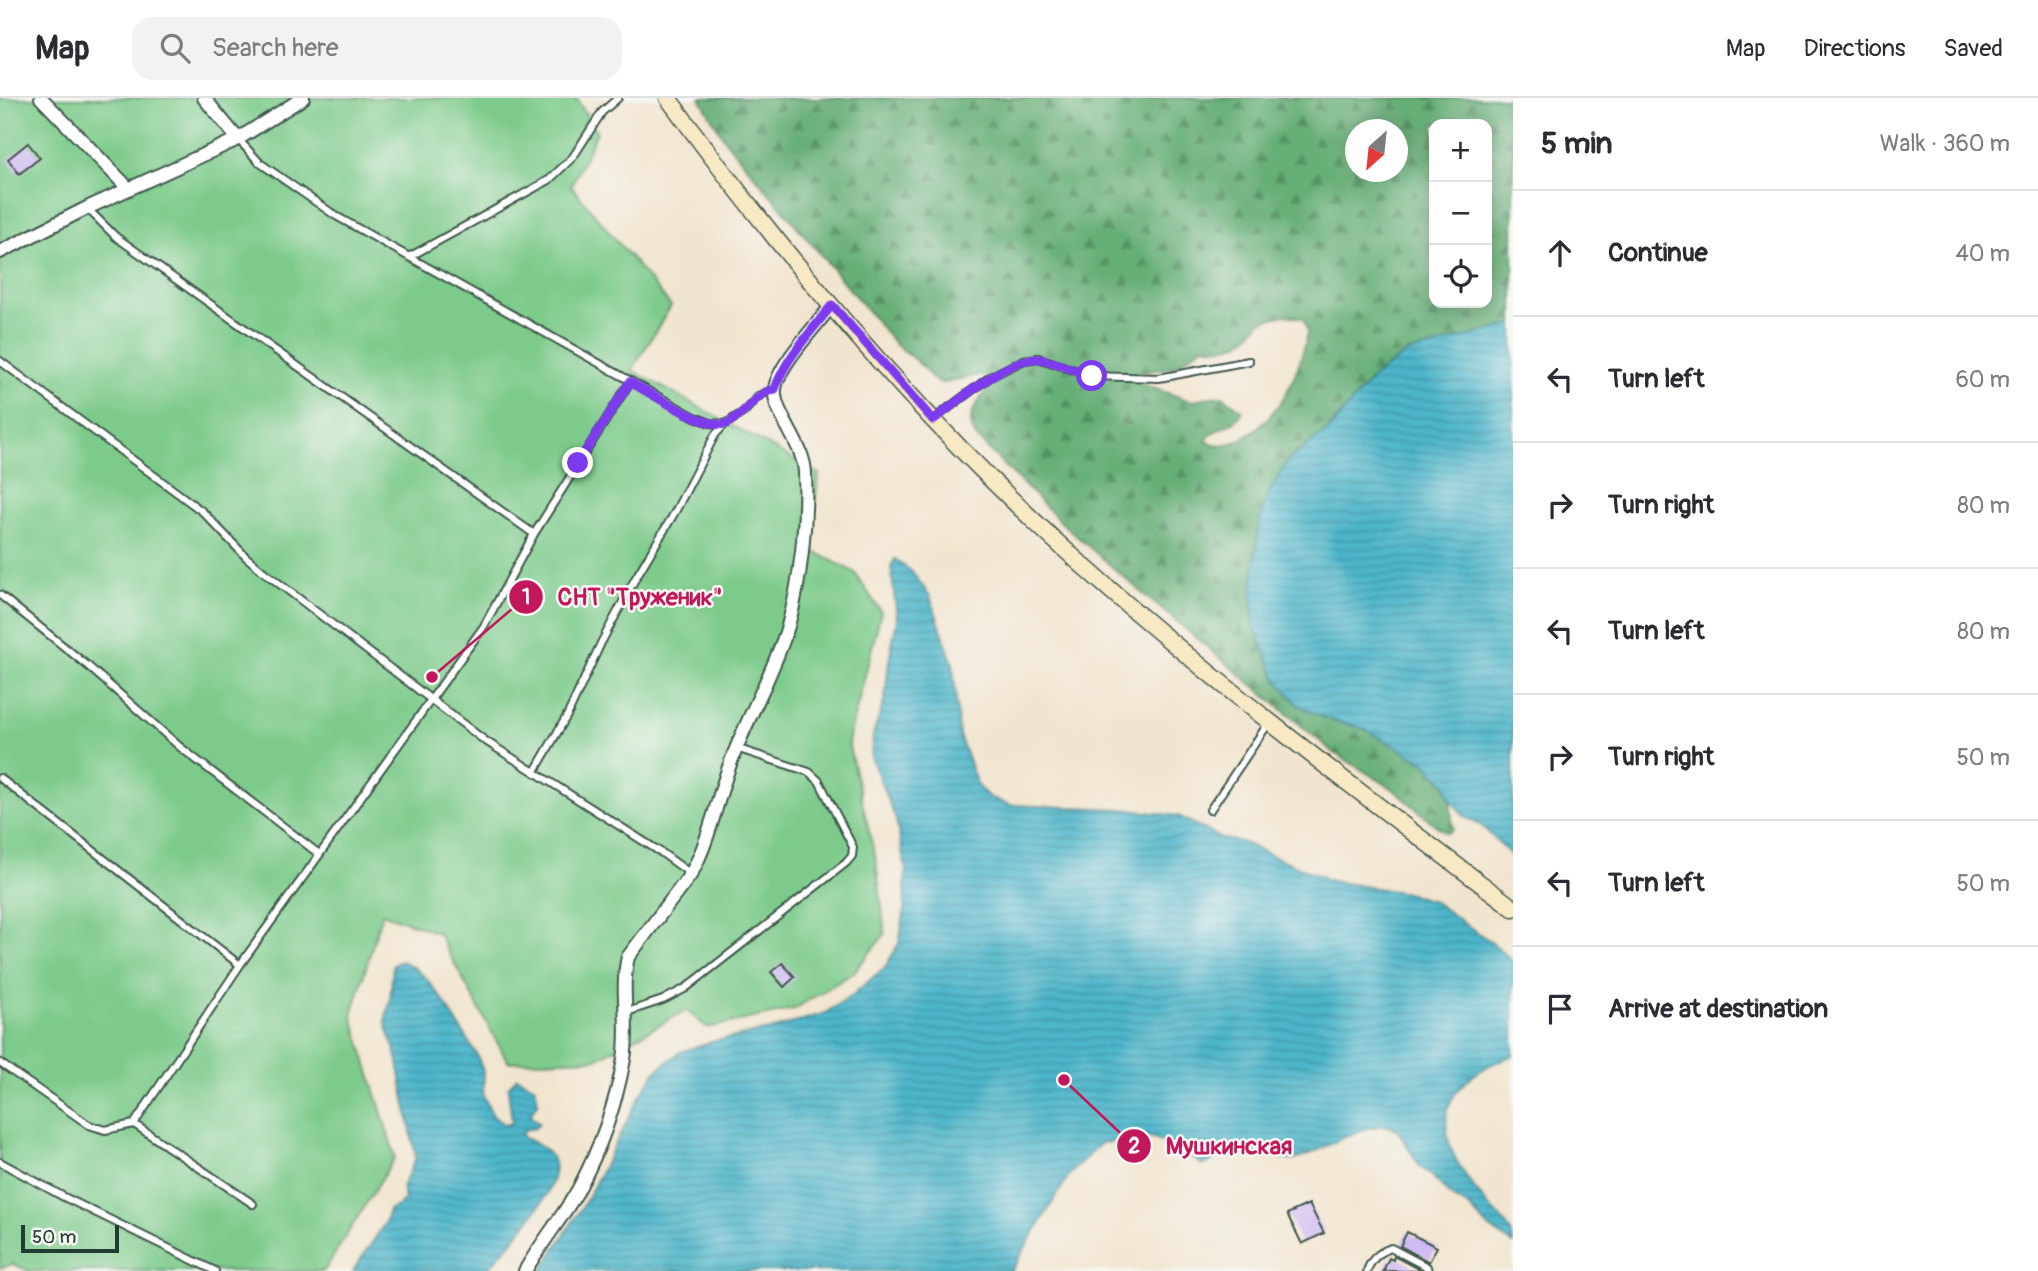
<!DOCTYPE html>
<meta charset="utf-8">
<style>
body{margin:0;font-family:Pangolin,sans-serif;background:#f2f2f3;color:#2b2b33}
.controls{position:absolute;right:21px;top:21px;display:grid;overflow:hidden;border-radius:14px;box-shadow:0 4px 18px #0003}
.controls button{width:63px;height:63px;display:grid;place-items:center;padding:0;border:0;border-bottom:2px solid #e1e1e2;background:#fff;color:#2b2b33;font:35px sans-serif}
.compass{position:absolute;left:1345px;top:21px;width:63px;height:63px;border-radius:50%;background:#fff;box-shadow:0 4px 18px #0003;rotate:207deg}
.scale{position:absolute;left:21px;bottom:18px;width:98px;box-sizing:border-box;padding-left:7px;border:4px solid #1f3d34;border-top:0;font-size:19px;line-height:24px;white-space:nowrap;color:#1f3d34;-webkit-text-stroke:5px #f6f6f2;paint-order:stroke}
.stop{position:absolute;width:21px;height:21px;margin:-16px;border:5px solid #7c3aed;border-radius:50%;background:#fff}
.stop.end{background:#7c3aed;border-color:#fff;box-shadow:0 2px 7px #0008}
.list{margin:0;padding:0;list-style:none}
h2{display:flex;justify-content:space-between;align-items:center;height:91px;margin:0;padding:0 28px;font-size:30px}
h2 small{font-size:23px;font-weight:400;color:#7c7c81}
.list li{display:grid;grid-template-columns:46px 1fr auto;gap:21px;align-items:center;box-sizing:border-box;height:126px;padding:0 28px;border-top:2px solid #e1e1e2}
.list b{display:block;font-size:26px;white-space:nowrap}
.list em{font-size:23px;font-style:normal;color:#7c7c81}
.icon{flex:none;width:38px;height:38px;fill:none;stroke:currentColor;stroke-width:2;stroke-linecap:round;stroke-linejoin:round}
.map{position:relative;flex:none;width:1513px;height:1173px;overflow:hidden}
header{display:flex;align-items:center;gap:42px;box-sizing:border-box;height:98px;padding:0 35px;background:#fff;border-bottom:2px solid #e1e1e2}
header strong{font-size:33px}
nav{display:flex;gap:38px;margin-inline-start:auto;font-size:24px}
.search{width:490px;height:63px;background:#f2f2f3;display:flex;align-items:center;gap:18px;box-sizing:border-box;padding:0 24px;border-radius:21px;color:#7c7c81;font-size:26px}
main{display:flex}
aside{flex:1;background:#fff}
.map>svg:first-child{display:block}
.forest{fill:url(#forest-firs);stroke:#427656;stroke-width:2;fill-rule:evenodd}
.garden{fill:#7dcb8b;stroke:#4e8460;stroke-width:2}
.water{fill:url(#water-rules);stroke:#367a80;stroke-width:2}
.building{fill:#ceb7f2}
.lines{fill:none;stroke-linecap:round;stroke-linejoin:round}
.lane-casing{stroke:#3f564b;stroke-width:10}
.street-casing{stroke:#3f564b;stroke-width:16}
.secondary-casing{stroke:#3f564b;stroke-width:19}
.lane{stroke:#fff;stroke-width:6}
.street{stroke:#fff;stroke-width:12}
.secondary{stroke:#f7e9c3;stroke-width:16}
.route{stroke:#7c3aed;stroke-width:9}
.leader{fill:none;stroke:#c2185b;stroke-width:2.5}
.callout-dot{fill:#c2185b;stroke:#f6f6f2;stroke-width:2.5}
.mark-label{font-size:21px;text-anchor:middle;font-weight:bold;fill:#fff}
.callout-label{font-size:24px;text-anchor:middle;font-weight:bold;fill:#c2185b;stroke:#f6f6f2;stroke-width:5;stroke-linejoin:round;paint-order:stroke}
</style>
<header>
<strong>Map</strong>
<div class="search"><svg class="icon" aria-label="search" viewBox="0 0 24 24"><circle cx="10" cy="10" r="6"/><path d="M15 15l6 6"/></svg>Search here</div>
<nav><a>Map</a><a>Directions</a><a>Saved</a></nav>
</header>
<main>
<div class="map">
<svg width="1513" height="1173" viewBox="0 0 1513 1173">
<defs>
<pattern id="forest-firs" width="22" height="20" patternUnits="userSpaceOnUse" patternTransform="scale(1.75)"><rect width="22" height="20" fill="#66af77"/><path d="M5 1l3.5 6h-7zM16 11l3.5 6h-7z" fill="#539062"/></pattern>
<pattern id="water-rules" width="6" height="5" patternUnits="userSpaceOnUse" patternTransform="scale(1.75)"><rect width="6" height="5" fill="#4db6cb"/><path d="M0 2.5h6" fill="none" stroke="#3f95a6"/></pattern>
</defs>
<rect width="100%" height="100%" fill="#f6f6f2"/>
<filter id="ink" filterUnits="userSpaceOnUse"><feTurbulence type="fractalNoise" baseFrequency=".0143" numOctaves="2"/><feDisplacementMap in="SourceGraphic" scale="14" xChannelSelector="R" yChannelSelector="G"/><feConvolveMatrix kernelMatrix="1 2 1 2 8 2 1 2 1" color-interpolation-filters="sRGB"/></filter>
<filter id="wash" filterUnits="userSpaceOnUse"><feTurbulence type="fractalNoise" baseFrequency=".00686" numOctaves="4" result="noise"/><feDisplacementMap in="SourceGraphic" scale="28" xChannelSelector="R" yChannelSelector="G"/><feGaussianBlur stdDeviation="1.57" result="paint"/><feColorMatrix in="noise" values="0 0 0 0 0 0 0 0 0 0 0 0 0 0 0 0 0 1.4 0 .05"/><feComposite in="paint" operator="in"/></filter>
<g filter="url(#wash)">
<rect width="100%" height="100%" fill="#f2e5cf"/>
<!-- forest -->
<path class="forest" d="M700,0H1513V226L1407,255L1374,278L1329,331L1288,362L1259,422L1252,491L1267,558L1277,582L1322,619L1364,631L1425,665L1445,686L1450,701L1453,732L1447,735L1434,726L1393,691L1333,654L1141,494L1064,427L976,339C959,311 989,302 990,279C973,273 946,289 937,284C931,281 927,273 922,268C914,261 905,254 896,247L724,41ZM1434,26H1487V205H1434ZM1356,32H1398V74H1356ZM1285,217L1303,220C1305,225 1308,230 1307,235C1305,253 1292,287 1282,302C1267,324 1234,358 1206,343C1215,326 1233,332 1243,313L1223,298L1203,300L1191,303L1136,284L1141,275L1176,268L1203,248C1233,252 1243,248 1261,223Z"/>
<!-- garden -->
<path class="garden" d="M0,0H576L597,34L571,88L671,208L632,272L819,376L809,451L854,474L881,514L848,644L876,763L885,836L853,875L794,911L707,930L687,912L596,961L508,964L438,835L382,815L352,917L395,1059L324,1173H29L13,1166L0,1170Z"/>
<!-- water -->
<path class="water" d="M1513,226V759L1483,729L1465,719L1450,701L1445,686L1425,665L1364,631L1322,619L1298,607L1277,582L1254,529L1252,491L1259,422L1269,395L1288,362L1329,331L1374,278L1407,255Z
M895,461L911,473L930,498L953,566L959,637L978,689L989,699L1009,707L1123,711L1178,718L1223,741L1241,744L1331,783L1407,795L1433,803L1495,847L1513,864V958C1492,964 1467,978 1455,996C1430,1035 1463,1077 1488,1107C1500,1121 1513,1127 1513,1146L1486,1127L1469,1109L1453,1100L1430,1076L1420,1069L1397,1031C1369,1018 1326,1052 1300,1060C1285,1065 1272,1056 1257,1054C1245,1053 1231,1055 1219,1056L1209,1065L1202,1067L1182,1051L1151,1040L1101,1045L1069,1077L1011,1173H541L587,1101L640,998L656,973L680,954L715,943L774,931L825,915L855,895L886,868L899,845L904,816L906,773L896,722L871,659L873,637L885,601L889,562L897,521L891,469Z
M401,863L412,868L426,880L445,905L477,957L484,976L483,997L493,1018L505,1027L512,1025L508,990L517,979L535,989L538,1004L530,1017L539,1025L535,1030L523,1032V1039C534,1045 548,1050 553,1062C565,1091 504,1150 487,1173H353L385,1125L389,1112L400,1107L405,1101L402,1089L416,1060L397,959L385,923L390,903L393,867Z"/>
<g id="blocks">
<!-- building -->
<path class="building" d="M28,45L40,60L19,76L8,61Z
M782,865L795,879L784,889L771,874Z
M1309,1106L1324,1135L1302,1146L1287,1116Z
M1407,1134L1437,1149L1429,1164L1400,1148Z
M1394,1158L1422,1173H1383L1389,1160L1393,1162Z"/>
</g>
</g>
<g filter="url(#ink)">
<use href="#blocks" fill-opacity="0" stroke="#3f564b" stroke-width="2"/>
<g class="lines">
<defs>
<path id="lane" d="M238,41L260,65L336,118L695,319L710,325L725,326
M87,110L116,139L534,436
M409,159L549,82L573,59L602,14L618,0
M0,263L203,414L246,459L264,474L484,642L662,755L691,776
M935,320L990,279L1024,262L1038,260L1092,278L1159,280L1249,263
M0,497L88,568L180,649L319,756
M535,673L568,616L601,545L635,481L675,414L715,337L725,326L744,314L758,298L775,291
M0,680L240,867
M1210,712L1268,626
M627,914L663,902L686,890L846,765L852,758L853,749L819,683L809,674L736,650
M0,965L89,1027L105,1032L134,1026
M0,1064L64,1099L215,1173
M253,1106L134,1026L240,867L484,528L534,436L630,284
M1367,1173C1371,1161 1379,1154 1391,1150L1427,1169L1428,1173"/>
<path id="street" d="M41,0L129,91
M204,0L238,41
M0,154L87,110L238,41L303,0
M525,1173C541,1145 562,1120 578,1092C600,1051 616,1006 624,961C630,926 620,892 628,859L691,776C711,739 717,699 732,661C749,616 774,574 788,528C801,482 807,423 805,375C804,345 772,314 775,291C778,267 817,227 832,207"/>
<path id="secondary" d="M668,0C785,160 914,314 1061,448C1204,578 1359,694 1513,810"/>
</defs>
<!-- lane casing -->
<use href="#lane" class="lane-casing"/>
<!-- street casing -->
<use href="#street" class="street-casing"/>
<!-- secondary casing -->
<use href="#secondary" class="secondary-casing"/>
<!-- lane -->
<use href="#lane" class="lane"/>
<!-- street -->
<use href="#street" class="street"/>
<!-- secondary -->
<use href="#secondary" class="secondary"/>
</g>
</g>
<g class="lines" filter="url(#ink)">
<!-- route -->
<path class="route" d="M578,365L630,284C649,294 707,332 726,326C730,325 732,322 735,320C750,310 757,295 775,291C786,259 811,234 832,207L933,322C956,305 1012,256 1040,261C1057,264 1074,273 1092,278"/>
</g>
<!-- callouts -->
<path class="leader" d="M432 579L526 499M1064 982L1134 1048"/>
<g class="callout-dot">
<circle cx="432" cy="579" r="7"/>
<circle cx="1064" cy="982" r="7"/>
<circle cx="526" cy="499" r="18"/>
<circle cx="1134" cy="1048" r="18"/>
</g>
<g class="mark-label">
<text x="526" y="506">1</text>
<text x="1134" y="1055">2</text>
</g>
<g class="callout-label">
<text x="640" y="507">СНТ "Труженик"</text>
<text x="1229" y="1056">Мушкинская</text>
</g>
</svg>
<div class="controls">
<button>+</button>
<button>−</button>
<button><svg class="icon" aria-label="locate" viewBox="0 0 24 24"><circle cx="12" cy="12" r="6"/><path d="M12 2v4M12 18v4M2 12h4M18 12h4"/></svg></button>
</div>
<svg class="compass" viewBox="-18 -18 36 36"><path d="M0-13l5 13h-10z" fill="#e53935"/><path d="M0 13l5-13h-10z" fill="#7c7c81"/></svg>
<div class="scale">50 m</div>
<div class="stop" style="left:1092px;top:278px"></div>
<div class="stop end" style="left:578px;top:365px"></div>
</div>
<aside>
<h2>5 min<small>Walk · 360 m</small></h2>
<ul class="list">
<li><svg class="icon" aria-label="ahead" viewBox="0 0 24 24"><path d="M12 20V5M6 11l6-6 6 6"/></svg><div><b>Continue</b></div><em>40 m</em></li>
<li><svg class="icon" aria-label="left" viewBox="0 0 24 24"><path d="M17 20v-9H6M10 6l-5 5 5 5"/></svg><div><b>Turn left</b></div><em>60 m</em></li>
<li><svg class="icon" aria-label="right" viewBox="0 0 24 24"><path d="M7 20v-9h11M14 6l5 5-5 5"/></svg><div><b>Turn right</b></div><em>80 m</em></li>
<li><svg class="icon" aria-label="left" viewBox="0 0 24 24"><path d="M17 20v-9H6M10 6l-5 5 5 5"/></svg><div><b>Turn left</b></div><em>80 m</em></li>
<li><svg class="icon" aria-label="right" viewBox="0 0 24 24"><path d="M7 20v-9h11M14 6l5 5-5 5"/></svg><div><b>Turn right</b></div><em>50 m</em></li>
<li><svg class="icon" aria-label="left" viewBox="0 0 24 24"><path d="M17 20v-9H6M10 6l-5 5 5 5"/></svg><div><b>Turn left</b></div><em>50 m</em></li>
<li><svg class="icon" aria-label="arrive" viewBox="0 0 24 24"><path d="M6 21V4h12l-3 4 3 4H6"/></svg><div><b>Arrive at destination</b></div></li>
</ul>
</aside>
</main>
